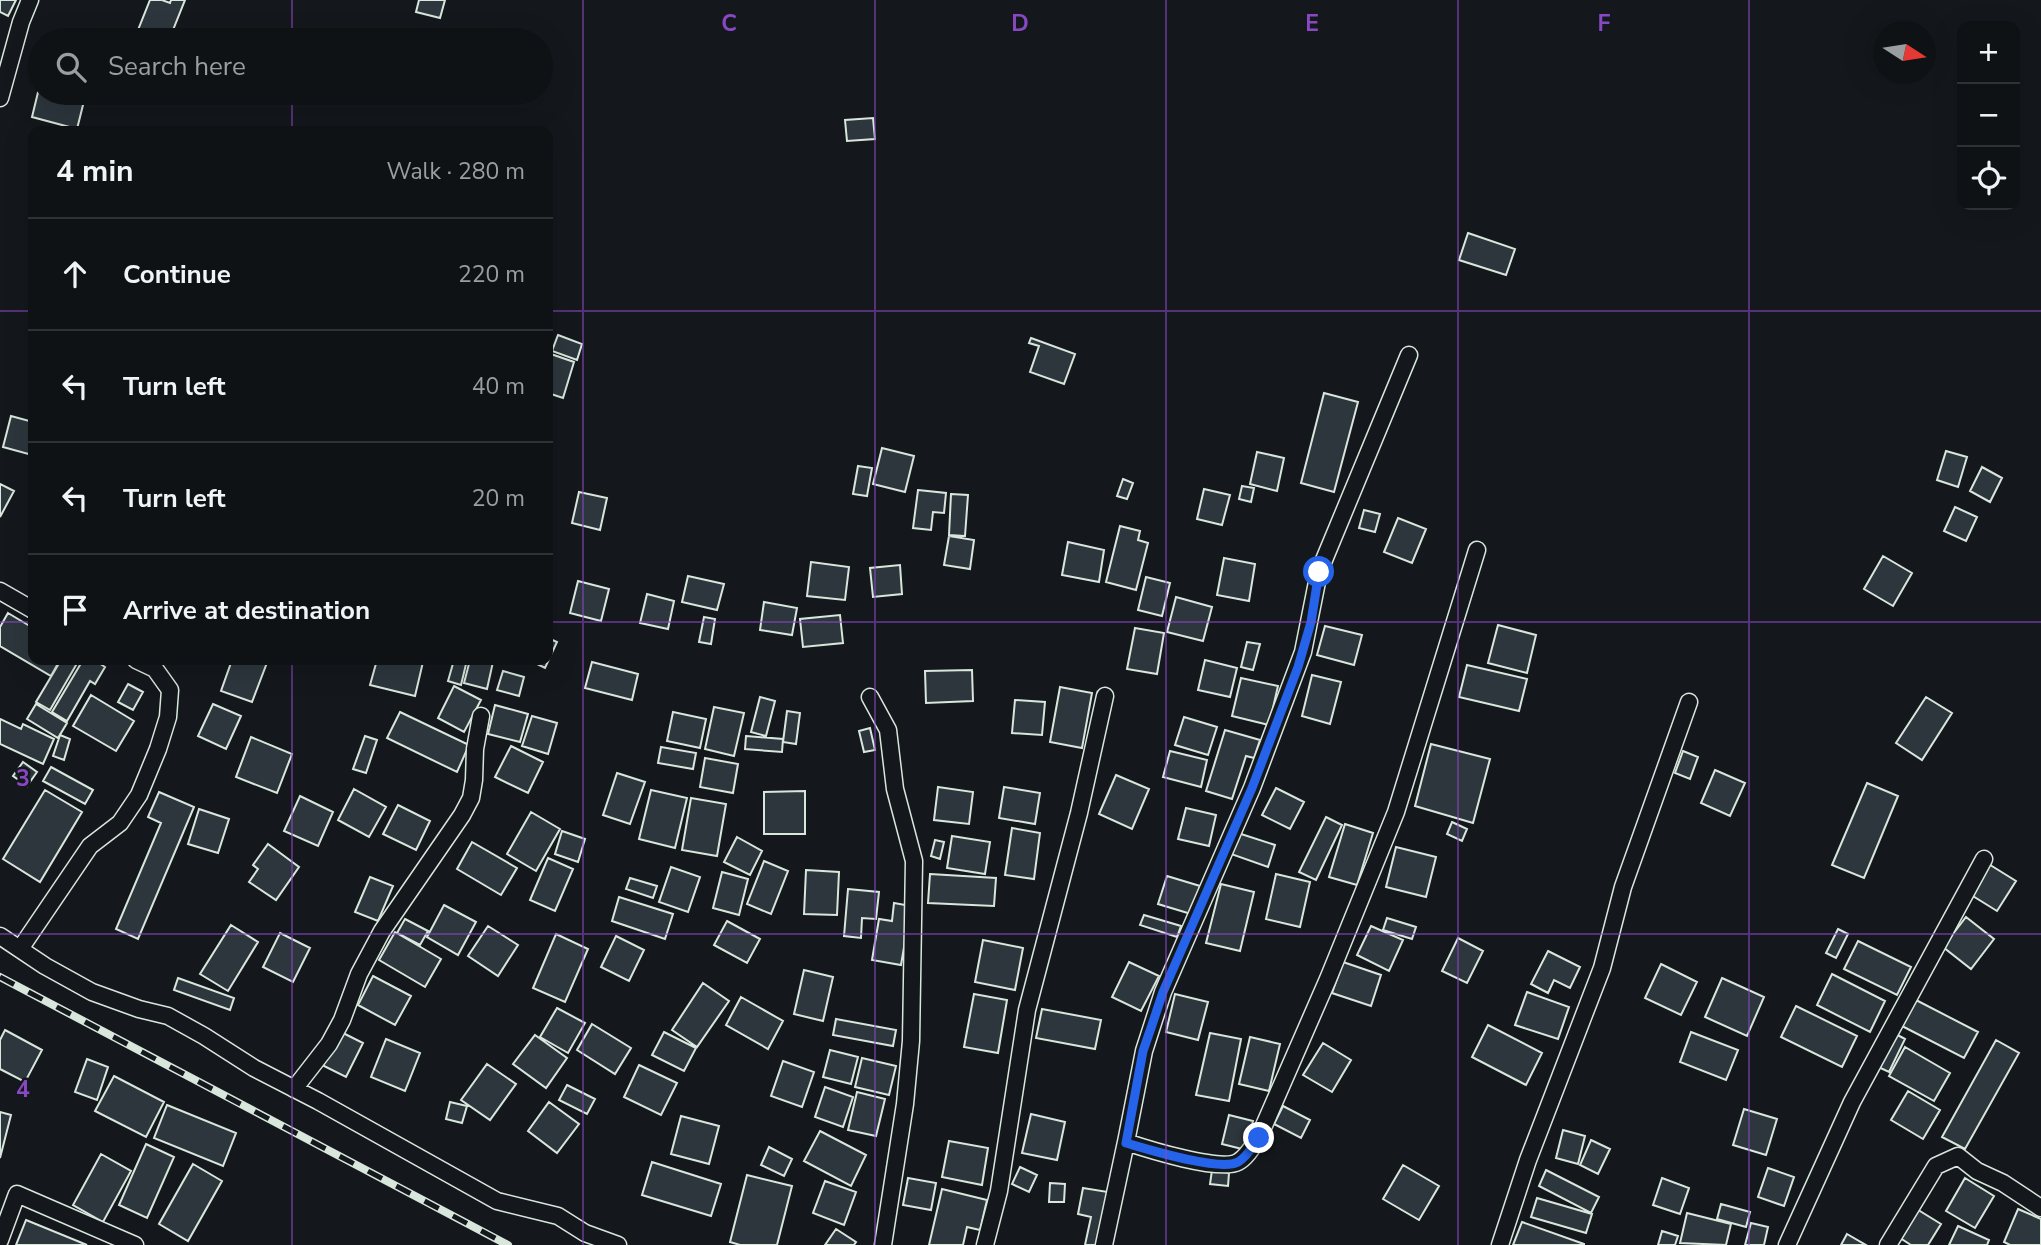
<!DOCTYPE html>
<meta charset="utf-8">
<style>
body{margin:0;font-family:"Nunito Sans",sans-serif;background:#181b1e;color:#f1f3f6}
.controls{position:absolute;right:21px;top:21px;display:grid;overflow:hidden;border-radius:14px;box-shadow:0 7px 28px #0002}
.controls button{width:63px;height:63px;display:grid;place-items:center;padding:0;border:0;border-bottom:2px solid #2f3234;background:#0f1215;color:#f1f3f6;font:35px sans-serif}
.compass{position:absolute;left:1873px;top:21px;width:63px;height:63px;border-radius:50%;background:#0f1215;box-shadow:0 7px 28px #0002;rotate:102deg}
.stop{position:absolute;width:21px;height:21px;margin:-16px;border:5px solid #2563eb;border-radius:50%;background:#fff}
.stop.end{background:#2563eb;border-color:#fff;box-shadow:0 2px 7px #0008}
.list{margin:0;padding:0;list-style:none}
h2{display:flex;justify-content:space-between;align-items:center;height:91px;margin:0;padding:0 28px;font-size:30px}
h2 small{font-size:23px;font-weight:400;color:#9b9ea0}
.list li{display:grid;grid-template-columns:46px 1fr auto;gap:21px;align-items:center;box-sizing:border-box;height:112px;padding:0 28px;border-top:2px solid #2f3234}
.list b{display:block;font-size:26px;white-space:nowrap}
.list em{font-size:23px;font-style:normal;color:#9b9ea0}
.icon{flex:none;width:38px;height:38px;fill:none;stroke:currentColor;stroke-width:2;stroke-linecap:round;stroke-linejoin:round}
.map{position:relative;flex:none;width:2041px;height:1245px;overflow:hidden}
.search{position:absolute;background:#0f1215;box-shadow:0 7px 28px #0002;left:28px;top:28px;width:525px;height:77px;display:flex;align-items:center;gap:18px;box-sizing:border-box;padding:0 24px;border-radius:38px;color:#9b9ea0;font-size:26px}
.panel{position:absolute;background:#0f1215;box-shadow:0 7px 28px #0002;left:28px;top:126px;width:525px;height:539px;border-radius:14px}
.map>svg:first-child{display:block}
.building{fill:#2c363c;stroke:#d8e6dc;stroke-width:2}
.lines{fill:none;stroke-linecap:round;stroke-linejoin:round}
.street-casing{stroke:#d8e6dc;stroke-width:19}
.street{stroke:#14181c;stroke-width:16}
.rail-casing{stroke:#d8e6dc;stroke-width:8}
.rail{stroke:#14181c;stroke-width:5;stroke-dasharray:16;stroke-linecap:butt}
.route{stroke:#2563eb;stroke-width:9}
.grid{fill:none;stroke:#8948c3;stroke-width:2;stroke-opacity:0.55}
.grid-label{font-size:23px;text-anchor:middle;font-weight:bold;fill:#8948c3;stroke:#14181c;stroke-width:5;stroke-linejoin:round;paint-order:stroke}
</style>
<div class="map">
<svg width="2041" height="1245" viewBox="0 0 2041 1245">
<rect width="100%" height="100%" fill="#14181c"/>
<!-- building -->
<path class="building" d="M0,0H16L8,16L0,12Z
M150,0H162L170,3L171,0H185L169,40H148L136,35Z
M419,0H445L440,18L416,12Z
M40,84V93H86L77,129L32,117Z
M873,118L875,139L847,141L845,120Z
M1468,233L1515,249L1506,275L1459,260Z
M558,335L582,344L577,360L552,351Z
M1031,338L1075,354L1064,384L1030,372L1039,346L1029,343Z
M548,353L574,362L563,398L548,393Z
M1324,393L1358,402L1334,492L1301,483Z
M11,416L33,422L32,455L3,447Z
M882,448L914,456L905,492L873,484Z
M1946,451L1967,457L1958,487L1937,480Z
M1257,452L1284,458L1277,491L1250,484Z
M858,466L872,468L867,496L853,494Z
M1982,467L2002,478L1990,502L1970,491Z
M1123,479L1133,483L1127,499L1117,496Z
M0,484L14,491L0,517Z
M1242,486L1254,488L1251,502L1239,499Z
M1204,489L1230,495L1222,525L1197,519Z
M918,490L946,493L944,513L933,512L931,530L913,528Z
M579,492L607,498L600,530L572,523Z
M951,494L968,495L965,536L949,535Z
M1955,507L1977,517L1966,541L1944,531Z
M1364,510L1380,514L1375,532L1359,528Z
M1398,518L1426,529L1412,563L1384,552Z
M1120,526L1140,531L1138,540L1148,543L1136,590L1106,582Z
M949,536L974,540L970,569L944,565Z
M1068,542L1104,550L1099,582L1062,575Z
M1883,556L1912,573L1893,606L1864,589Z
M1224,558L1255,564L1249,601L1217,595Z
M811,562L849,567L845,600L807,596Z
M900,565L902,594L873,597L870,568Z
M688,576L724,584L717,610L682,602Z
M1146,577L1170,583L1162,616L1138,610Z
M578,581L609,589L601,621L570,613Z
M647,594L674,601L668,629L640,623Z
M1176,597L1212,607L1203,641L1167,632Z
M764,602L797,608L792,635L760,630Z
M8,613L33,628V660H60L51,676L0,646V627Z
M840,615L843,643L803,647L800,619Z
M704,617L715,619L711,644L699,642Z
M1498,625L1536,635L1527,673L1488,663Z
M1325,626L1362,635L1354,665L1317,655Z
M1135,628L1164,633L1157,674L1127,669Z
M548,638L557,642L545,668L529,660H548Z
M1247,642L1260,644L1253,670L1241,667Z
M61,660H79L50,710L36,702Z
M83,660H94L105,667L95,684L90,681L67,721L52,712Z
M232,660H268L252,702L221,691Z
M377,660H412L423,662L415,696L370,685Z
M454,660H467L461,685L448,681Z
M470,660L493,662L487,689L464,683Z
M1205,660L1237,668L1230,697L1198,690Z
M592,662L638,674L632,700L585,688Z
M1467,665L1527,679L1519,711L1459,697Z
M972,670L973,701L926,703L925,671Z
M503,671L524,677L519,696L497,690Z
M1312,675L1341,682L1330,724L1302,716Z
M1241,678L1278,686L1269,725L1232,716Z
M128,684L143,692L133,710L118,702Z
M454,686L481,700L464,732L438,718Z
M1060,687L1092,693L1082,748L1050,742Z
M91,695L134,721L116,751L73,726Z
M760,697L775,701L766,736L751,732Z
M1926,697L1952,713L1922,760L1896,743Z
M1015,700L1045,702L1042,735L1012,733Z
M36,704L67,723L58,738L27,719Z
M213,704L241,716L226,749L198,736Z
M495,705L528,714L520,742L488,734Z
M714,707L744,713L734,756L705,749Z
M787,711L800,713L796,744L783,742Z
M400,712L469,745L457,772L387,738Z
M673,712L706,719L700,748L667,741Z
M532,716L557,723L548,754L522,746Z
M1184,717L1217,727L1208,755L1175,745Z
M0,719L21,729L23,724L54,739L43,764L0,744Z
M870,728L875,750L864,752L859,731Z
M1225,730L1260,740L1254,758L1246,756L1232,799L1206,791Z
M60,735L70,739L64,760L53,756Z
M365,736L377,740L366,773L353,769Z
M746,736L783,739L782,752L745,749Z
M251,737L292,754L277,793L236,777Z
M1431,744L1490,759L1473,823L1415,806Z
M511,746L543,762L528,793L495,777Z
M661,747L696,753L693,769L658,763Z
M1170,751L1207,760L1201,787L1163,777Z
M1683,751L1698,757L1690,779L1675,773Z
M705,758L738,764L733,793L700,787Z
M23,762L37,772L27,786L13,776Z
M51,767L93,790L85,804L43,781Z
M1715,770L1745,783L1730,816L1701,803Z
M617,773L645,782L630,824L603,815Z
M1116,775L1149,789L1132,829L1099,814Z
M1867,783L1898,796L1864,878L1832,865Z
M938,787L973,792L969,824L934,820Z
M1004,787L1040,793L1035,824L999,818Z
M1276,788L1304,802L1290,829L1262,815Z
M354,789L386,807L369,837L338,820Z
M45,790L82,812L40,882L3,859Z
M651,790L687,798L675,848L639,839Z
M805,791V834H764V792Z
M159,792L194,807L138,939L116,929L161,823L148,817Z
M300,796L333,812L318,846L284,831Z
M691,798L726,804L717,856L682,850Z
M398,805L430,821L416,850L383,834Z
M1186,808L1216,815L1209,846L1178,839Z
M199,809L229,819L218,853L188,844Z
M531,812L560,829L536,871L507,854Z
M1326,817L1342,825L1316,880L1299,872Z
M1452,822L1467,829L1462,841L1447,834Z
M1345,824L1373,833L1357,885L1329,877Z
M1012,828L1040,833L1034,879L1005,875Z
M562,831L585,839L578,862L555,854Z
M1238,833L1275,845L1268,867L1231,854Z
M952,836L990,842L985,874L947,868Z
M737,837L762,851L750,875L724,862Z
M935,840L944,842L940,859L931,856Z
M472,842L517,868L501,895L457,869Z
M268,844L299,867L276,900L249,882L258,869L253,865Z
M1396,847L1436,857L1426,897L1386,887Z
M548,858L573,869L555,911L530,900Z
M764,861L788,871L771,914L747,904Z
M1987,863L2016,881L1997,911L1968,893Z
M671,867L700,877L688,912L659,902Z
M806,870L839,872L837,915L804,914Z
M722,872L748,879L739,915L713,908Z
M930,874L996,878L994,906L928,903Z
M1276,874L1310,882L1300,927L1266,919Z
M1167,876L1200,886L1191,914L1158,904Z
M370,877L393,886L378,921L355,912Z
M630,878L657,886L653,898L626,889Z
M1221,884L1254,892L1240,951L1206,943Z
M848,889L879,892L876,919L862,918L861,938L844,936Z
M619,897L673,914L665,939L612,921Z
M894,903L911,906L901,965L872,960L879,919L892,921Z
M444,905L476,922L458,955L427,937Z
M1144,915L1181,926L1177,937L1140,925Z
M1966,917L1994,939L1971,969L1943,947Z
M1387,918L1416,927L1412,939L1383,930Z
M405,919L428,931L420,945L397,933Z
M727,921L760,939L747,963L714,945Z
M231,925L258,942L228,991L200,974Z
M488,926L518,945L498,976L468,956Z
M1371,926L1403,940L1389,971L1357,955Z
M1838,929L1848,934L1836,958L1826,953Z
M395,932L441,959L425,987L379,960Z
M280,933L310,948L293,982L263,967Z
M556,934L588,949L565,1002L533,988Z
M616,936L644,950L629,981L601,967Z
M1458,938L1483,951L1467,983L1442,971Z
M983,940L1023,948L1015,990L975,982Z
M1858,941L1911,967L1897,995L1844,969Z
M1548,951L1580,967L1570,988L1554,980L1548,993L1531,984Z
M1129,962L1159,976L1141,1011L1112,997Z
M1343,962L1381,975L1371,1006L1332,993Z
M1661,964L1697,982L1681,1015L1645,998Z
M804,970L833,977L823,1021L794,1014Z
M1832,974L1885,1001L1870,1032L1817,1005Z
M373,976L411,996L395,1025L358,1005Z
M178,978L234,998L230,1010L174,990Z
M1722,978L1764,997L1747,1036L1705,1017Z
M703,983L729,1001L697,1047L672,1030Z
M1527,992L1569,1007L1558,1039L1515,1025Z
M974,994L1007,1000L998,1053L964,1047Z
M1175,994L1208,1002L1198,1040L1166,1032Z
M741,997L783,1021L768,1049L726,1025Z
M1914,999L1978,1032L1964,1058L1900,1025Z
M1796,1006L1857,1036L1842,1067L1781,1037Z
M557,1008L585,1023L568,1053L540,1037Z
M1042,1009L1101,1020L1095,1049L1036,1038Z
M836,1019L896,1030L893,1046L833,1035Z
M592,1024L631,1048L615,1074L577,1050Z
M1488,1025L1542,1053L1526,1085L1472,1057Z
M5,1030L42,1050L25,1082L0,1069V1040Z
M337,1030L363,1043L346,1077L320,1064Z
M664,1032L696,1048L684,1071L652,1055Z
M1691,1032L1738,1050L1726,1080L1680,1062Z
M1892,1032L1905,1039L1889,1072L1876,1066Z
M1210,1033L1241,1039L1229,1101L1196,1095Z
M535,1035L567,1058L546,1088L513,1064Z
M1250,1037L1280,1044L1269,1091L1239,1084Z
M386,1039L420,1053L405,1091L371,1077Z
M1996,1040L2019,1053L1965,1149L1942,1137Z
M1323,1043L1351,1060L1332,1092L1303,1075Z
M1905,1047L1950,1073L1934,1101L1889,1076Z
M830,1050L858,1057L851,1084L823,1077Z
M862,1058L896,1066L889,1095L855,1087Z
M87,1059L108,1067L97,1100L75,1092Z
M783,1061L814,1072L802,1107L771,1096Z
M487,1064L516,1084L490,1120L461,1100Z
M639,1065L677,1083L661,1115L624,1097Z
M114,1076L164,1102L146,1137L95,1111Z
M567,1085L595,1099L587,1114L559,1100Z
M825,1087L853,1097L843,1127L815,1117Z
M1908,1091L1940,1110L1923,1139L1891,1120Z
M857,1092L885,1099L876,1136L848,1130Z
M450,1102L467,1106L462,1123L446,1119Z
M549,1102L579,1124L557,1153L528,1131Z
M167,1105L236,1133L223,1166L154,1138Z
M1283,1106L1310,1120L1301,1138L1274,1124Z
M1744,1109L1777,1119L1766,1155L1733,1145Z
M0,1112L11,1115L0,1158Z
M1031,1114L1065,1122L1057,1160L1022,1153Z
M1229,1115L1253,1121L1246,1150L1222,1144Z
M681,1116L719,1126L709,1164L671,1154Z
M1563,1130L1585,1136L1578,1164L1556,1158Z
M820,1131L866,1155L851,1186L804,1161Z
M1591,1140L1610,1149L1598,1174L1580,1165Z
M949,1141L988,1148L982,1185L942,1177Z
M146,1144L174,1157L147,1218L119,1205Z
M769,1147L792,1159L784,1176L761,1165Z
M101,1154L131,1171L103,1222L73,1205Z
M652,1162L721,1184L711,1216L642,1195Z
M193,1164L222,1181L188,1241L159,1224Z
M1403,1165L1439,1186L1419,1220L1383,1199Z
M1020,1167L1037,1175L1029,1192L1012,1184Z
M1768,1168L1794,1177L1784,1206L1758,1197Z
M1212,1170L1229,1173L1228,1186L1210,1184Z
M1546,1170L1599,1197L1591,1213L1539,1186Z
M747,1175L792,1186L777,1245H740L730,1242Z
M908,1178L936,1183L931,1210L903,1205Z
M1662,1178L1689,1188L1680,1214L1653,1205Z
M1965,1178L1994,1196L1975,1228L1946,1211Z
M825,1181L856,1192L844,1225L813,1213Z
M1050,1183L1065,1184L1064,1202H1049Z
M1083,1188L1108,1192L1098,1245H1085L1091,1217L1078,1214Z
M942,1189L987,1200L980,1230L967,1227L963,1245H929Z
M1537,1198L1592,1214L1586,1233L1531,1217Z
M1721,1204L1750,1212L1746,1227L1717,1219Z
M1915,1208L1941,1224L1928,1245H1911L1897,1236Z
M2018,1209L2041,1219V1245H2010L2004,1242Z
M1687,1213L1731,1224L1726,1245L1680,1243Z
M26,1220L87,1245H16Z
M1522,1222L1584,1244V1245H1513Z
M1751,1223L1768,1227L1764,1245H1745Z
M1958,1226L1989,1240L1987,1245H1949Z
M836,1229L856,1242L854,1245H825Z
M1662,1231L1678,1236L1675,1245H1658Z
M1847,1234L1866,1245H1841Z"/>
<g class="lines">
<defs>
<path id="street" d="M0,98L21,22L30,0
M0,591L33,610
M870,697L888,730L895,789L914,861L911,1041L905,1104L883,1245
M0,936L45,966L92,992L139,1009L168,1016L204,1036L254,1068L318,1101L497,1201L558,1216L585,1233L618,1245
M20,949L90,846L120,823L139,795L158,749L168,717L170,690L155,669L136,660
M294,1089L329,1044L342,1020L359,974L382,931L462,815L471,798L474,780L475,749L481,716
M1126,1142L1144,1051L1163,992L1252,788L1303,652L1319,572L1409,355
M0,1240L17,1194L135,1245
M985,1245L999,1191L1027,1010L1079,813L1105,696
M1104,1245L1126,1142C1147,1149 1220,1172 1238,1162C1247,1157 1253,1146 1259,1137L1328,979L1396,812L1477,550
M1500,1245L1528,1160L1602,968L1623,887L1689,702
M1787,1245L1852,1102L1984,859
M1888,1245L1936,1166L1958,1156L1977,1171L2003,1183L2041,1208"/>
</defs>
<!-- street casing -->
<use href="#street" class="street-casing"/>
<!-- street -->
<use href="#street" class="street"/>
<defs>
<path id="rail" d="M0,977L508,1245"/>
</defs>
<!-- rail casing -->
<use href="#rail" class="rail-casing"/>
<!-- rail -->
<use href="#rail" class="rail"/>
</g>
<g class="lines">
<!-- route -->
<path class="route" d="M1259,1138C1253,1146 1247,1157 1238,1162C1220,1172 1147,1149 1126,1143L1143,1051L1151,1028L1163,992L1252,788L1298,667L1311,622L1319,572"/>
</g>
<!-- grid -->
<path class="grid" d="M292,0V40M583,0V1245M875,0V1245M1166,0V1245M1458,0V1245M1749,0V1245M292,93V131M0,311H33M548,311H2041M0,622H33M548,622H2041M292,660V1245M0,934H2041"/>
<g class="grid-label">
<text x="729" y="31">C</text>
<text x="1020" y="31">D</text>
<text x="1312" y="31">E</text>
<text x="1604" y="31">F</text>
<text x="23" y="786">3</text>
<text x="23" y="1097">4</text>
</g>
</svg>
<div class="controls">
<button>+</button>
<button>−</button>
<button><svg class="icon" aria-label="locate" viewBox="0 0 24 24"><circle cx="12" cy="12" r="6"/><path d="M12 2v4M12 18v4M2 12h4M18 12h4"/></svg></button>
</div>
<svg class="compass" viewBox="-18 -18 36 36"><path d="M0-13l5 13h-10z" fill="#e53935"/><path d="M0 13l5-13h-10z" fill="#9b9ea0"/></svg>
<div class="stop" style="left:1319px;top:572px"></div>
<div class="stop end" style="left:1259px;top:1138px"></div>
<div class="search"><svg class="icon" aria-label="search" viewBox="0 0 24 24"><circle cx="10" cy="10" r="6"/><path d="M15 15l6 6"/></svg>Search here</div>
<section class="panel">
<h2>4 min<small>Walk · 280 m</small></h2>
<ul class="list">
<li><svg class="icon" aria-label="ahead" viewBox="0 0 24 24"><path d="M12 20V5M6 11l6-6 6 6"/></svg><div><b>Continue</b></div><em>220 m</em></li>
<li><svg class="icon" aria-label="left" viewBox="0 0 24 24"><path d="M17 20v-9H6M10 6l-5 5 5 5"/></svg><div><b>Turn left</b></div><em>40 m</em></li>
<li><svg class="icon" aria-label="left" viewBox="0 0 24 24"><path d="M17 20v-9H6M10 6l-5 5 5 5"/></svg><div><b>Turn left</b></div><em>20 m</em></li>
<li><svg class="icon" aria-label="arrive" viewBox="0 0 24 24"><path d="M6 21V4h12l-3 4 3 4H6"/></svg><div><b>Arrive at destination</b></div></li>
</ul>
</section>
</div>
